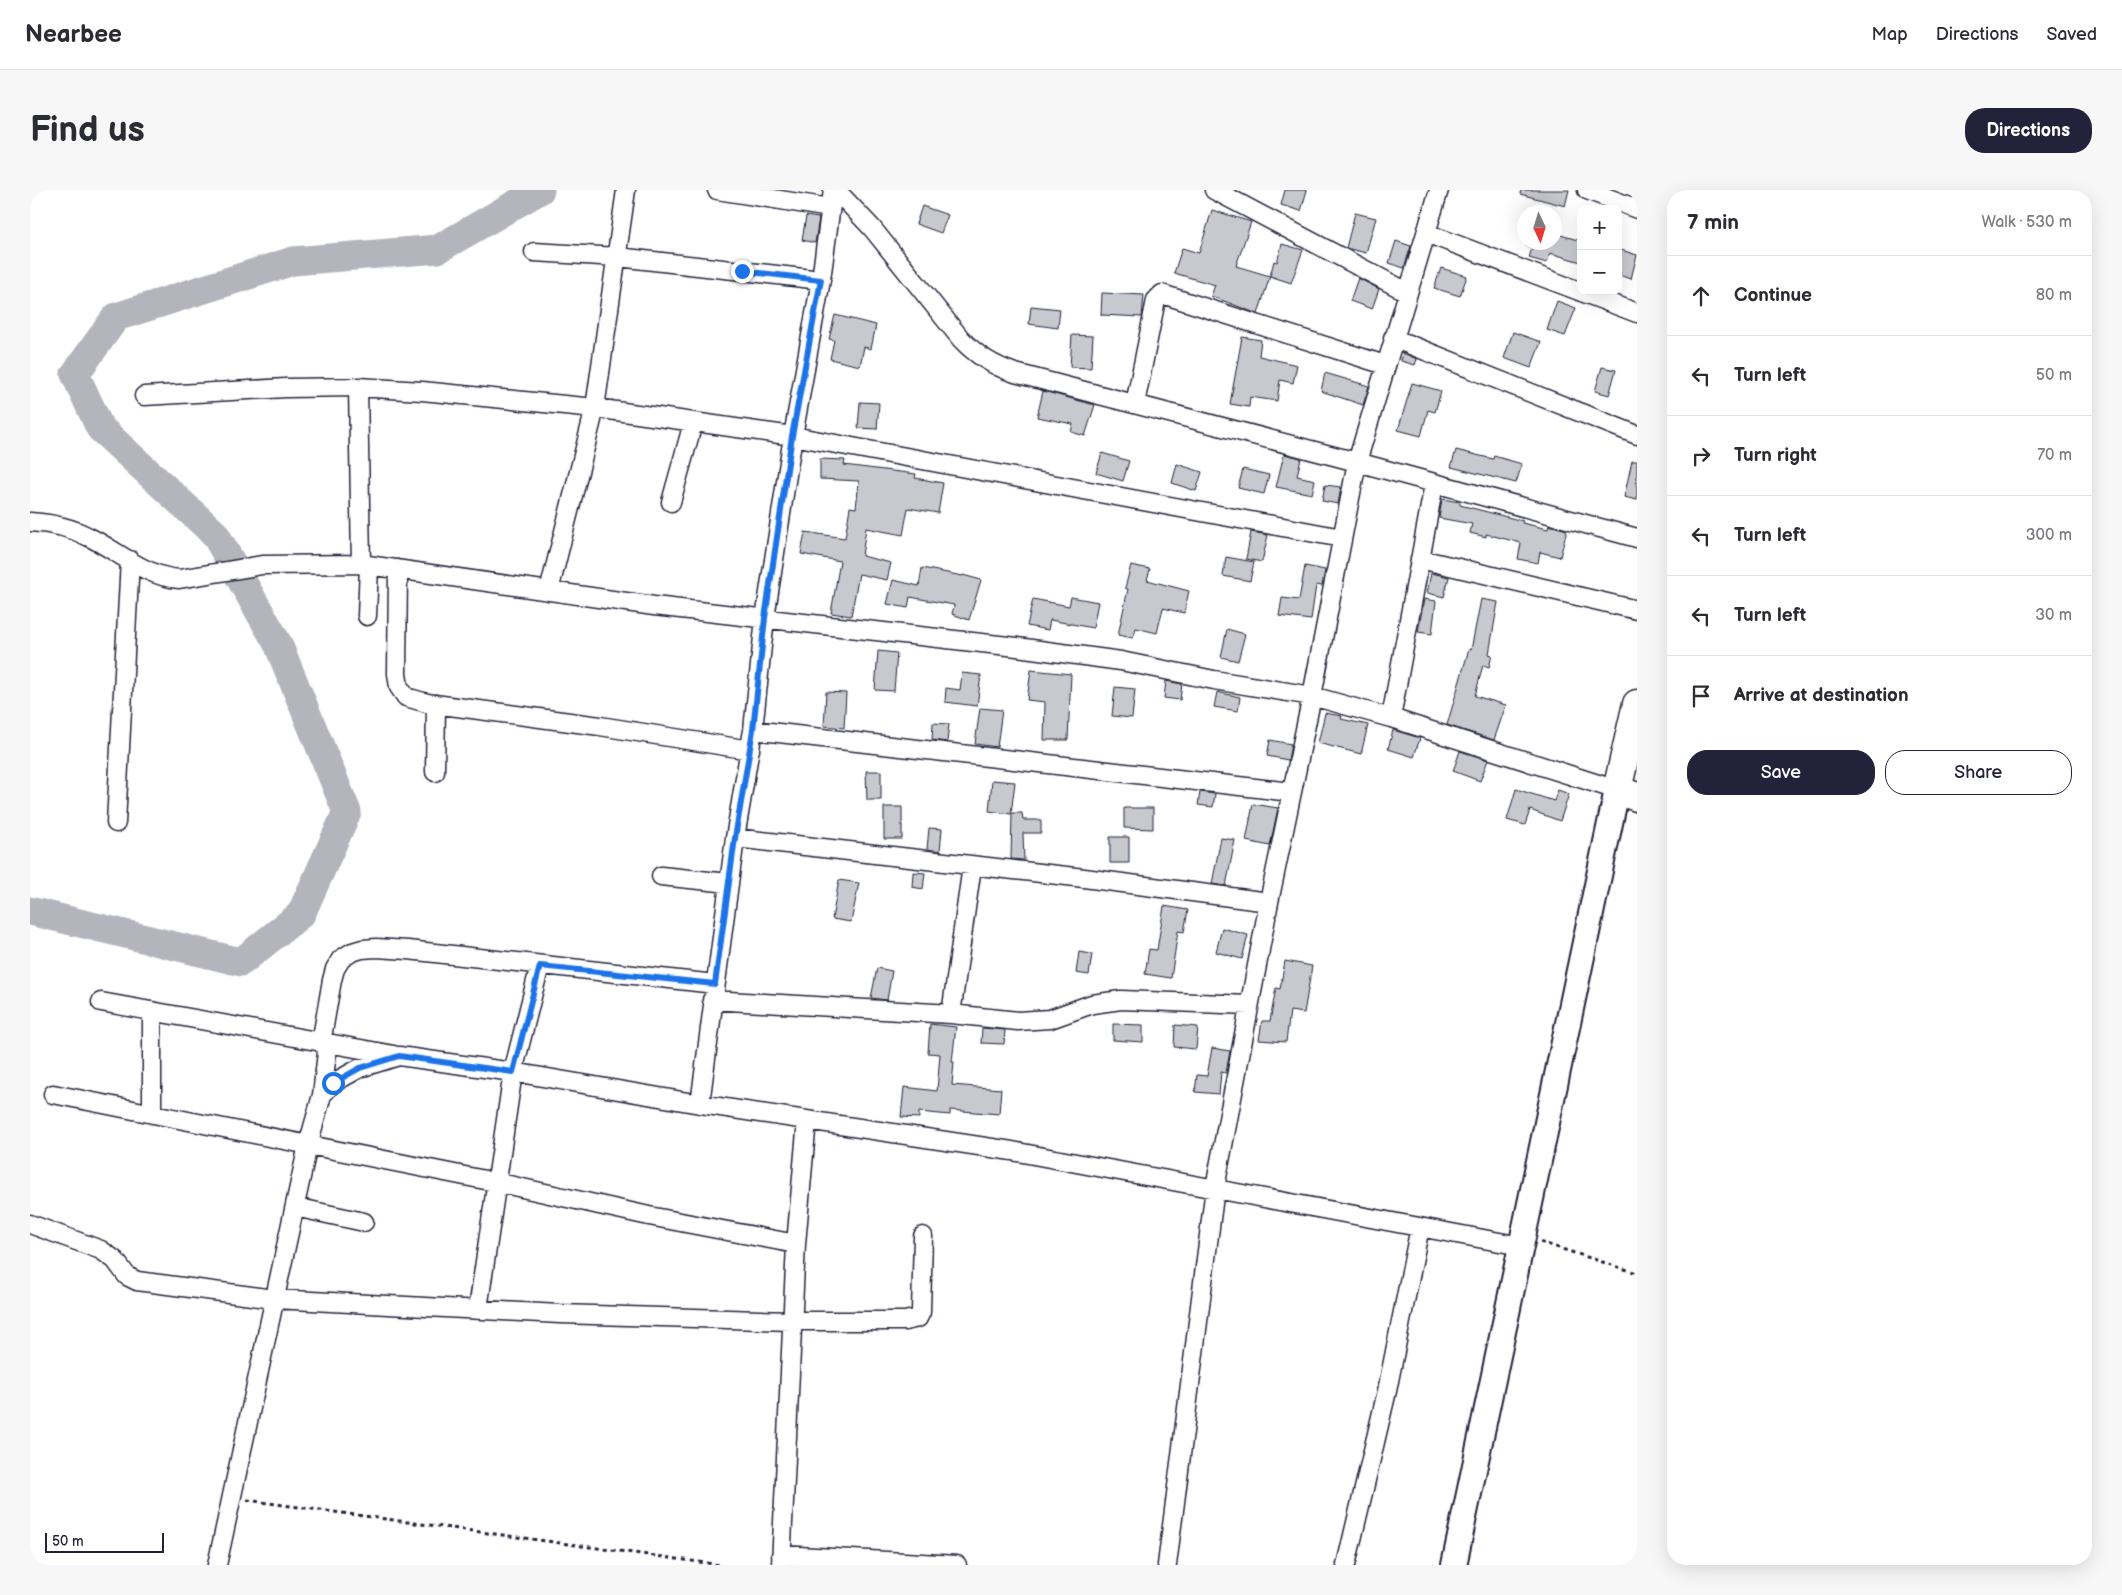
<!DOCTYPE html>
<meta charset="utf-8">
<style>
body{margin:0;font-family:"Balsamiq Sans",sans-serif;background:#f7f7f7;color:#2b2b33}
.controls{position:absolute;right:15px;top:15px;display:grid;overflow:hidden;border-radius:10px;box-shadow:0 5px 20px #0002}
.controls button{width:45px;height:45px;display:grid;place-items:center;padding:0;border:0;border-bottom:1px solid #e1e1e2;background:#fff;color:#2b2b33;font:25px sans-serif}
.compass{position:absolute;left:1487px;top:15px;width:45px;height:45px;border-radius:50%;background:#fff;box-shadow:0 5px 20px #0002;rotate:176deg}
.scale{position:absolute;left:15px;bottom:12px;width:119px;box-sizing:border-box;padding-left:5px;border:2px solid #22223b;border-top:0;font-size:14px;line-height:18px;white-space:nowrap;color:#22223b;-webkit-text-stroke:4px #fff;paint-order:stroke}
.stop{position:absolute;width:15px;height:15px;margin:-11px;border:4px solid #1a73e8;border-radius:50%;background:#fff}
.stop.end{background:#1a73e8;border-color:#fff;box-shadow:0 1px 5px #0008}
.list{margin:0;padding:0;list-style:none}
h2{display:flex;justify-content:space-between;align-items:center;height:65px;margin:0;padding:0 20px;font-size:21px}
h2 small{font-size:16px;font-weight:400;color:#7c7c81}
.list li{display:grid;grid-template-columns:32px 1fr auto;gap:15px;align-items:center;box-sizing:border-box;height:80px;padding:0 20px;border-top:1px solid #e1e1e2}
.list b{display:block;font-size:19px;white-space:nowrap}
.list em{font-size:16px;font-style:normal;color:#7c7c81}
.actions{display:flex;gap:10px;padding:15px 20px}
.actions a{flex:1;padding:11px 0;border:1px solid #22223b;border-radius:20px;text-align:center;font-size:18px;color:#22223b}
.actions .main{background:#22223b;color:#fff}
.icon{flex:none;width:28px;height:28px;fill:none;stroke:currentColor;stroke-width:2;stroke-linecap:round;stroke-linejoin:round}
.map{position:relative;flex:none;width:1607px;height:1375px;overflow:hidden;border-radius:20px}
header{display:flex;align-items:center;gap:30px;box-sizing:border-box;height:70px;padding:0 25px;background:#fff;border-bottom:1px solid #e1e1e2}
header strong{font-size:24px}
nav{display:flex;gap:28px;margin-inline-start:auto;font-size:18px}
.intro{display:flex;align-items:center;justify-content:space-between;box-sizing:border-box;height:120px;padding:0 30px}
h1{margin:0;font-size:35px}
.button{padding:12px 22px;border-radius:20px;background:#22223b;color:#fff;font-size:18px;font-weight:700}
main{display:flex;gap:30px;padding:0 30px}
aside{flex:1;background:#fff;border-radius:20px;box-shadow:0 5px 20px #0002}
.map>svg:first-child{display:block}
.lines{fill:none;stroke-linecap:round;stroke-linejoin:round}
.river{stroke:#b4b4bc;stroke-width:29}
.building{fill:#c8c8cf;stroke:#22223b}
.minor-casing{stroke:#22223b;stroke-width:21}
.secondary-casing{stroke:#22223b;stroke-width:28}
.primary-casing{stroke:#22223b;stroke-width:31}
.path{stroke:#22223b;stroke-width:3;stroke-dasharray:4 4;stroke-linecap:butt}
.minor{stroke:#fff;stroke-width:18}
.secondary{stroke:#fff;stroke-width:24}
.primary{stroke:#fff;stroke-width:28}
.route{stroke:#1a73e8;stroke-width:6}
</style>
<header>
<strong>Nearbee</strong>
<nav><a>Map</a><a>Directions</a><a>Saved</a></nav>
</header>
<div class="intro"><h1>Find us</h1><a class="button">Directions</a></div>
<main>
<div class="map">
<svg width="1607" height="1375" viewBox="0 0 1607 1375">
<rect width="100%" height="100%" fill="#fff"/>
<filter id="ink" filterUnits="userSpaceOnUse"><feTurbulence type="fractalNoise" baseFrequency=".02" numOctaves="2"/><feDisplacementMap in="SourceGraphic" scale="10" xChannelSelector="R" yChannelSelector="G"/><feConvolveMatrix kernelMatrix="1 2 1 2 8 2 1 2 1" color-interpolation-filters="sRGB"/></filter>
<g filter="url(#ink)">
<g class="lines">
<!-- river -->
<path class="river" d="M0,721L211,772L271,724L317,622L248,454L185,344L70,238L45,184L86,127L263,71L408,59L510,0"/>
</g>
<!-- building -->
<path class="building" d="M1255,0H1277L1271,21L1251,15Z
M1491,0H1539L1535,16L1490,4Z
M892,16L918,25L911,43L886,34Z
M1182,20L1221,32L1206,76L1240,86L1228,124L1181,106L1185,95L1144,83L1152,58L1169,63Z
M1325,23L1346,28L1336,63L1316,58Z
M776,26L789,28L785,53L772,50Z
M1524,43L1551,51V72L1520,63L1517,73L1499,68L1502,58L1496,56L1497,52H1524Z
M1366,51L1381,56L1374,78L1359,73Z
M1252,54L1273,60L1261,93L1240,86L1244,71L1247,72Z
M1588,59L1607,65L1601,89L1588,85Z
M1411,78L1437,86L1430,106L1404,98Z
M1328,88L1349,99L1342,119L1320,111Z
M1072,103L1114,105L1112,127L1071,125Z
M1527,111L1546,118L1535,146L1517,140Z
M1001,116L1030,119L1028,138L999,134Z
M805,125L846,135L841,159L834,157L830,176L800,169L804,150L799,149Z
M1483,142L1511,152L1501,178L1474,168Z
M1042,145L1063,146L1061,178L1040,177Z
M1212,147L1231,150L1229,166L1267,175L1263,193L1250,190L1247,211L1220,207L1219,217L1200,214Z
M1373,163L1387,169L1385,175L1371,171Z
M1572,177L1586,180L1579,205L1565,201Z
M1295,183L1339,196L1333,215L1291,201Z
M1382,193L1411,201L1405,222L1398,220L1391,246L1368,240Z
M1013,201L1065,215L1055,246L1041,242L1043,234L1007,227Z
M830,212L849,213L847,239L828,238Z
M1426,260L1463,269L1464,266L1492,274L1486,293L1421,277Z
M1072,263L1099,271L1093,291L1066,283Z
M1254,264L1271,268L1267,286L1285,290L1282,304L1246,297Z
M790,269L815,270L814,275L886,284L885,288L913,293L908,323L878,318L873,345L836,338L832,366L861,373L857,390L829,384L821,426L801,423L810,371L771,364L775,342L815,348L820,317L826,318L829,291L790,289Z
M1602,271H1607V310L1594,307Z
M1147,274L1172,282L1166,301L1142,293Z
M1213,279L1239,285L1234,304L1208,298Z
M1295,295L1311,297L1308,314L1292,311Z
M1412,309L1430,312V315L1493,331L1492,333L1518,339L1519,335L1537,340L1530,367L1510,362L1508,373L1488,369L1491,353L1456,344V347L1440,343L1442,334L1409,328Z
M1221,342L1238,345L1232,372L1216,369Z
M1196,367L1224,372L1220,391L1193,386Z
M1101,375L1120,379L1117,390L1159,401L1154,423L1133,418L1127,443L1106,438L1103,448L1088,445L1098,399L1095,398Z
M1275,376L1295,380L1292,396L1286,395L1281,430L1249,426L1252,408L1269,410Z
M892,378L933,386V385L951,390L939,430L922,424L924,415L880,407L878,418L857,414L863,390L889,396Z
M1401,383L1419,387L1414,407L1397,403Z
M1041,407L1068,412L1063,438L1020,430L1018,440L997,436L1003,409L1039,416Z
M1394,409L1406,411L1402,444L1388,442Z
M1451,409L1468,412L1459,464L1462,465L1459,477L1453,475L1445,506L1476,515L1464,550L1417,535L1439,459L1441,460Z
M1197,439L1215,444L1208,471L1191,467Z
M848,461L867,463L864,501L845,500Z
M1001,480L1041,484L1038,550H1014L1015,512L997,510Z
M932,483L951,485L947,516L915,512L916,498L930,500Z
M1136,491L1152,494L1150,510L1134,508Z
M1085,497L1105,499L1102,528L1082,526Z
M796,502L816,503L814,538L794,536Z
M1187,502L1210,507L1208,521L1184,517Z
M950,518L972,520L967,557L945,554Z
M1295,523L1312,526L1311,529L1338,535L1331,564L1288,553Z
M903,533L919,534L917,552L902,550Z
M1363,540L1390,548L1384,567L1358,559Z
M1240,550L1261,554L1258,570L1237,566Z
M1430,561L1458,570L1450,591L1423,581Z
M836,581H851V610H837Z
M962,590L985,592L981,624L959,621Z
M1486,599L1524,611L1528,600L1539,604L1530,631L1500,620L1495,635L1477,630Z
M1170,602L1185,604L1183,617L1168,615Z
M1223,614L1248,618L1240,656L1216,651Z
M854,617H872V649H854Z
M1094,618H1123V639L1094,638Z
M982,623H992L993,630H1011V643H993L994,670L981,669Z
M899,638L912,639L910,661L897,659Z
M1080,647H1099V673H1080Z
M1191,648L1205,650L1196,696L1182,694Z
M883,682L895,683L893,699L882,697Z
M809,690L829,693L821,732L802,729Z
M1134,716L1158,720L1154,742L1148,741L1141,788L1115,784L1119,759L1127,760Z
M1192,738L1218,745L1212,769L1186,762Z
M1049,762L1062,764L1059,785L1046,783Z
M1255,771L1282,776L1274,823L1260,821L1256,852L1229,850L1232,831H1240L1246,798L1250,799Z
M847,778L862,781L857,810L841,808Z
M900,834L926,837L922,872H924L922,895L971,899L969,924L920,920V925L889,922V928L871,927L874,897L907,901L910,864L898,863Z
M1083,834L1113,835V852L1083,850Z
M1145,835L1168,837L1166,859L1144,857Z
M952,838L975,840L974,854L951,853Z
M1182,858L1200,861L1196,883L1191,882L1189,904L1165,902L1167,885L1177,886Z"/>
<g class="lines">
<defs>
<path id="minor" d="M687,0L800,18
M806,0L842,38L931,149C947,166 963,176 985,183L1327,272L1607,348
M1184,0L1377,102
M1557,0L1607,19
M1396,43L1607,123
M504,62L588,67L791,90
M1363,148L1607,245
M328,197L331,374
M114,206L256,198L328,197L392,201L565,218L763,246L1312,348
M1105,214L1126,110L1132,104L1355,175
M641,312L663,233
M0,332C20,333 42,338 59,347C88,361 116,387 149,389L232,375L331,374L624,416L987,457L1091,471L1184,490L1282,506L1361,528L1587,600
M1390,369L1607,420
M368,379L367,484L369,497L376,507L397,513L570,536L720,560
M519,401L565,218L596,0
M337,426L339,375
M1361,528L1404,294
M723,540L1261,602
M405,582L406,514
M86,633L100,370
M705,648L1054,688L1239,712
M631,686L699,693
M682,810L921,824L988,831L1020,829L1062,814L1091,810L1219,815
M71,812L364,865
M921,824L942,676
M291,853L302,790L305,779L311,769L322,762L332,759L346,758L378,760L685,794
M23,904L465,992L619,1026L766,1054
M292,905L298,854
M670,914L705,648L723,540L735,428L763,246L791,90L803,0
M122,924V821
M265,1017L334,1032
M0,1034L71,1060L85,1070L97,1086L107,1091L244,1109L530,1124L762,1131H875L888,1128L891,1122L893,1046
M448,1119L483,882L510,775
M751,1365L927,1375
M187,1375L278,955L292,905L303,893L330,878L369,866L483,882L670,914L982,961L1491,1056
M751,1375L766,1054L777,930
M1137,1375L1185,998L1239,712L1282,506L1327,272L1409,0
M1316,1375L1357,1201L1390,1037"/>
<path id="secondary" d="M1424,1375L1587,600"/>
<path id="primary" d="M1607,514L1587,600L1607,607"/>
</defs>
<!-- minor casing -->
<use href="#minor" class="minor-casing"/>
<!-- secondary casing -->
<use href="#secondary" class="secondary-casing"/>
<!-- primary casing -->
<use href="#primary" class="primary-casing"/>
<!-- path -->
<path class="path" d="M1510,1052L1607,1083
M217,1310L691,1375"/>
<!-- minor -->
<use href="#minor" class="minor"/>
<!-- secondary -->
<use href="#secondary" class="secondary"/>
<!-- primary -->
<use href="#primary" class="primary"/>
</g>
</g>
<g class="lines" filter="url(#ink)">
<!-- route -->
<path class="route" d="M303,893L330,878L369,866L483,882L510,776L685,794L705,648L723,540L735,428L762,246L791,90L712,81"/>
</g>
</svg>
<div class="controls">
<button>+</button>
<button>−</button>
</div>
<svg class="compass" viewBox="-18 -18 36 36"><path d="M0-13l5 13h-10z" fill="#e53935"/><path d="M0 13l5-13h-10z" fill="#7c7c81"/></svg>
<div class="scale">50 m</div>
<div class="stop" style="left:303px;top:893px"></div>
<div class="stop end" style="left:712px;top:81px"></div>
</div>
<aside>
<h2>7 min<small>Walk · 530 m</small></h2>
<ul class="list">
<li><svg class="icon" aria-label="ahead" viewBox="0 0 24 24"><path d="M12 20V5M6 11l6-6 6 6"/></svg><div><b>Continue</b></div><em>80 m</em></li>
<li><svg class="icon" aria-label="left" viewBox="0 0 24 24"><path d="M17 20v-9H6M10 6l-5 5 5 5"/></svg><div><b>Turn left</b></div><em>50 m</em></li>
<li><svg class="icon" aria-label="right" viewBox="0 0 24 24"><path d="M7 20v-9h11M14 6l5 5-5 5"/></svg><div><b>Turn right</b></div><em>70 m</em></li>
<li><svg class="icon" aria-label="left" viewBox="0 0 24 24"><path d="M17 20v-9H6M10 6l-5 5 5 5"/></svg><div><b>Turn left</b></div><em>300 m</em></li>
<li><svg class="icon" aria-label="left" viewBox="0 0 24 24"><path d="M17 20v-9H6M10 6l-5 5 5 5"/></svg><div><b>Turn left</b></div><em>30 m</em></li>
<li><svg class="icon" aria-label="arrive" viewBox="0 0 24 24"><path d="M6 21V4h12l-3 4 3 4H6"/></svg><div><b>Arrive at destination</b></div></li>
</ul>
<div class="actions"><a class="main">Save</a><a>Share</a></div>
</aside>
</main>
